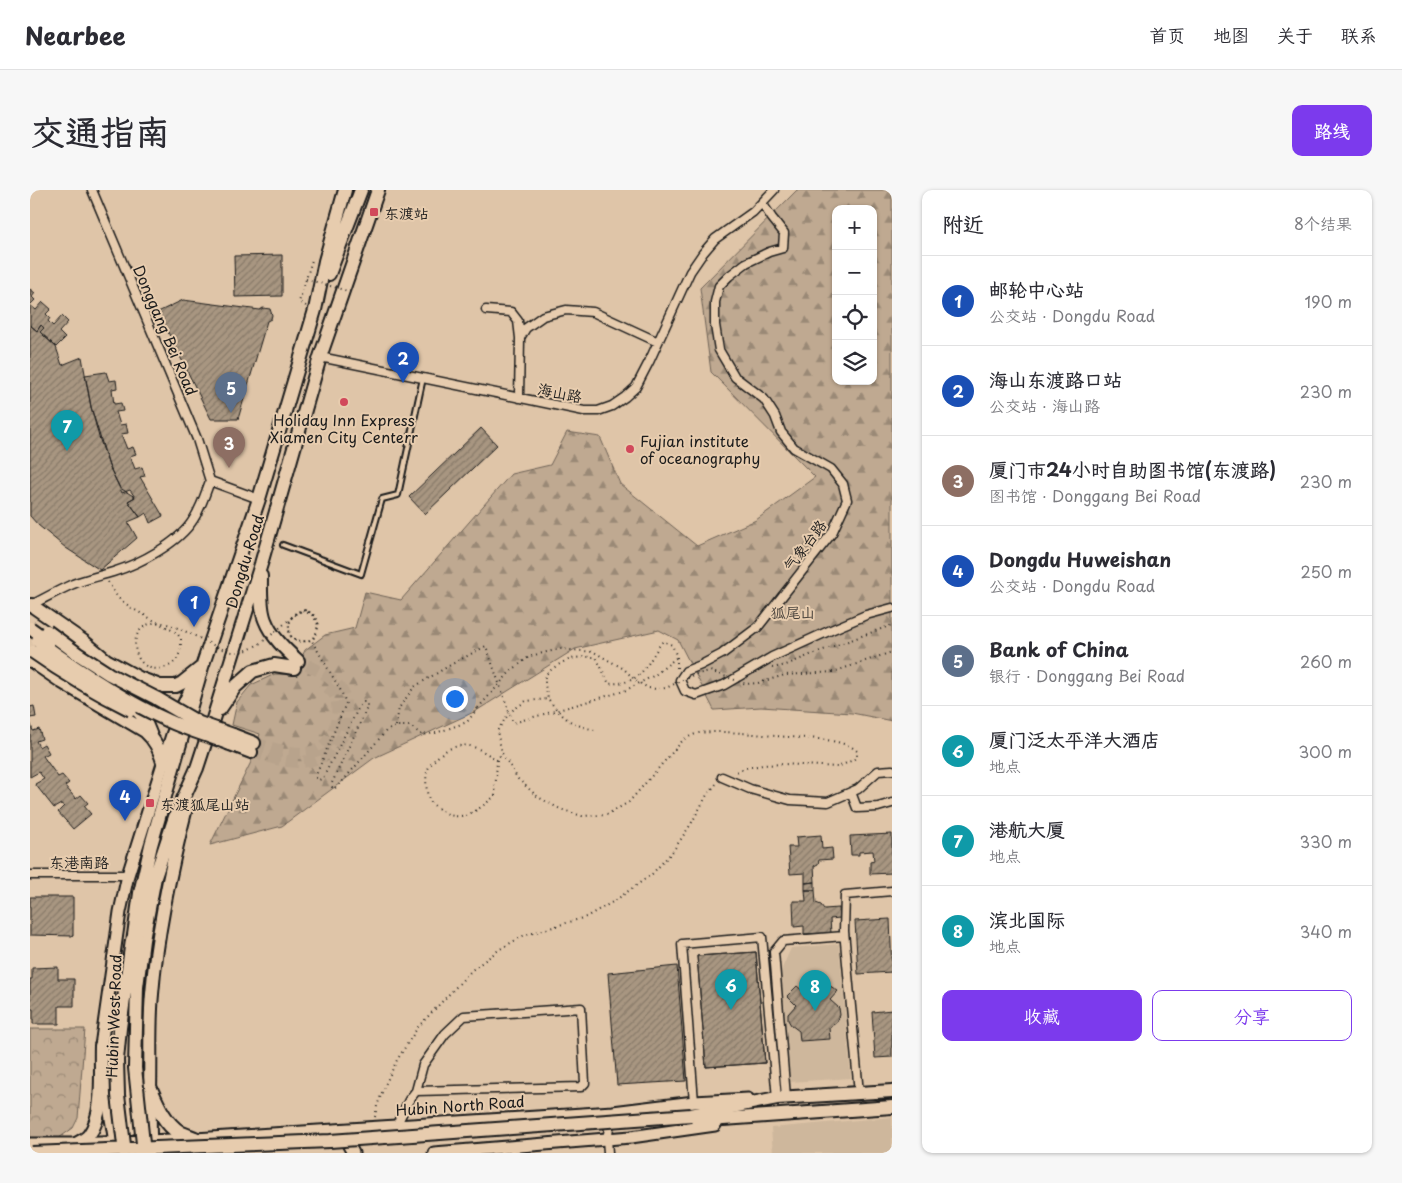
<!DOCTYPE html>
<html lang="zh">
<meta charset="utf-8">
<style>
body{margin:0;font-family:"Playpen Sans","LXGW WenKai TC",sans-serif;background:#f7f7f7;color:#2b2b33}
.controls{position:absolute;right:15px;top:15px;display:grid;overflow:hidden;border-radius:10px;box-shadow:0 1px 4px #0004}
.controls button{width:45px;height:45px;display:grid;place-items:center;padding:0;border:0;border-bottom:1px solid #e1e1e2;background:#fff;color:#2b2b33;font:25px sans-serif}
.you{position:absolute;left:424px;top:508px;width:18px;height:18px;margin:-12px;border:4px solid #fff;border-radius:50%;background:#1a73e8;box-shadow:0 0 0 8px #1a73e833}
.badge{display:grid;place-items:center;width:32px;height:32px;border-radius:50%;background:#7c3aed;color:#fff;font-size:16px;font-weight:700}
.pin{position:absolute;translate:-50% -41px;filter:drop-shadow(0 1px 2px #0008)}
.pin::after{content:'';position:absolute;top:26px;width:18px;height:15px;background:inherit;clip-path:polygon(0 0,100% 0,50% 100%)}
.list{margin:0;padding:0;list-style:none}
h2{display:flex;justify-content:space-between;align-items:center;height:65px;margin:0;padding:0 20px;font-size:21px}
h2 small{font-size:16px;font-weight:400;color:#7c7c81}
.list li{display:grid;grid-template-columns:32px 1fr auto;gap:15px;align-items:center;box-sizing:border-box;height:90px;padding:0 20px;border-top:1px solid #e1e1e2}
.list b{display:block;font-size:19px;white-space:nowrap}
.list p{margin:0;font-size:16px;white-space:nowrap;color:#7c7c81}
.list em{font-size:16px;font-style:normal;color:#7c7c81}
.actions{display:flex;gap:10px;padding:15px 20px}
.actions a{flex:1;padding:11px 0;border:1px solid #7c3aed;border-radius:10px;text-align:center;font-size:18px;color:#7c3aed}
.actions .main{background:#7c3aed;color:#fff}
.icon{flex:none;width:28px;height:28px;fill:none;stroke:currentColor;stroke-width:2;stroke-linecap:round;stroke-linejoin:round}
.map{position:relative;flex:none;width:862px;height:963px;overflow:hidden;border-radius:10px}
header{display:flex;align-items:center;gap:30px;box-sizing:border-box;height:70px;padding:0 25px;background:#fff;border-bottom:1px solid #e1e1e2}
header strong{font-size:24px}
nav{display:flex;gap:28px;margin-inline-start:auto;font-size:18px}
.intro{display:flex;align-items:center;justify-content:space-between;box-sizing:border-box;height:120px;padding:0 30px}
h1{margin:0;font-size:35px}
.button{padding:12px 22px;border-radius:10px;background:#7c3aed;color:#fff;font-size:18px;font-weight:700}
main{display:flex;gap:30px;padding:0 30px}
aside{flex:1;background:#fff;border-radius:10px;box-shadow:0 1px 4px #0004}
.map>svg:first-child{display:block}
.built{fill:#ceb79c}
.forest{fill:url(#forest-firs);stroke:#6e6256;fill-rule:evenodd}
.park{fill:url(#park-crowns);stroke:#6e6256}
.building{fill:url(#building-hatch);stroke:#1c1c1c}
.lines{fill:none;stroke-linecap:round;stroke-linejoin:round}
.primary-tunnel{stroke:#b8a38c;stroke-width:12;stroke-dasharray:12 6;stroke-linecap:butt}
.lane-casing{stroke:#1c1c1c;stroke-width:8}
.street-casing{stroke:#1c1c1c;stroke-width:11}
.secondary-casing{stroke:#1c1c1c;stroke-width:15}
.primary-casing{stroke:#1c1c1c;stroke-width:16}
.highway-casing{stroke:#1c1c1c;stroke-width:18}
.path{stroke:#1c1c1c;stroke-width:2;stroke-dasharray:1 4;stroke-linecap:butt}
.lane{stroke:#e7ccae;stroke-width:4}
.street{stroke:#e7ccae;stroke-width:8}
.secondary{stroke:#e7ccae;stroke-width:11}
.primary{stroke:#e7ccae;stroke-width:12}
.highway{stroke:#e7ccae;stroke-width:14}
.primary-bridge-casing{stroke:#1c1c1c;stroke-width:16;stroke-linecap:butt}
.path-bridge{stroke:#1c1c1c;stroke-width:2;stroke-dasharray:1 4;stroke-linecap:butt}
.primary-bridge{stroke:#e7ccae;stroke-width:12}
.poi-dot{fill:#d1495b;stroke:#e7ccae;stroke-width:2}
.labels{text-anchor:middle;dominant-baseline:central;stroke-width:4;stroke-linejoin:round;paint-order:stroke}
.poi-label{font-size:15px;fill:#1c1c1c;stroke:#e7ccae;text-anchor:start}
.street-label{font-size:15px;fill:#1c1c1c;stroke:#e7ccae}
.park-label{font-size:15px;fill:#453f39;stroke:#e7ccae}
</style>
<header>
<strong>Nearbee</strong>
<nav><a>首页</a><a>地图</a><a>关于</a><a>联系</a></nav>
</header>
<div class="intro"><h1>交通指南</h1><a class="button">路线</a></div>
<main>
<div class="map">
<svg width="862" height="963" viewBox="0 0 862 963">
<defs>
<pattern id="forest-firs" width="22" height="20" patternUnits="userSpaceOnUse" patternTransform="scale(1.25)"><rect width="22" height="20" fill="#bfa991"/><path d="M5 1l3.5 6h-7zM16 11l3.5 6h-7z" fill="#9a8976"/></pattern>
<pattern id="park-crowns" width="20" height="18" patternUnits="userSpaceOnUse" patternTransform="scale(1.25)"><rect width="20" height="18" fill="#bfa991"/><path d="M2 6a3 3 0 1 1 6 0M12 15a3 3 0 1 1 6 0" fill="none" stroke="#9a8976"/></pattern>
<pattern id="building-hatch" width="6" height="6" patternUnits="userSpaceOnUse" patternTransform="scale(1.25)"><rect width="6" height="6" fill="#a89681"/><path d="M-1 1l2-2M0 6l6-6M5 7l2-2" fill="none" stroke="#887a69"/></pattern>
</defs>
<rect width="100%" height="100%" fill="#dfc5a8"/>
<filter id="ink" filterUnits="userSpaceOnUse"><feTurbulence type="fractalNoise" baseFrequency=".02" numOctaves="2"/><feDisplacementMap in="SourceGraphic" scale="10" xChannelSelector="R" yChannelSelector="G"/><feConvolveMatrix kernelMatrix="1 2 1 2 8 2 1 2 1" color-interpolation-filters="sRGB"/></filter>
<g filter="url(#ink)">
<!-- built -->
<path class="built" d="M809,754L821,888L760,892L750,783L761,758Z
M862,927V963H743L741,938Z"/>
<!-- forest -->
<path class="forest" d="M767,0H862V531L822,523L731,517L684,520L648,450L629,440L545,459L446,521L344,568L252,636L180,655L221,572L230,544L202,535L207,512L221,495L245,484L264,485L275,460L295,445L325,438L335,402L371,410L481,284L520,275L537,242L570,247L590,294L667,356L726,330L785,287L681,182L670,98ZM806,19H843V191H806Z"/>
<!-- park -->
<path class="park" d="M0,839H55L48,928L43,938L26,950L0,949Z"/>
<!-- building -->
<path class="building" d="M252,65V106L205,107L204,66Z
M0,99L5,103L2,107L5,110L0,115L6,120L13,112L21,119L16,124L20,128L18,131L23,136L32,126L38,132L29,142L35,148L26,157L10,142L14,138L11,135L7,141L0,135Z
M153,110L230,120L233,118L240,119L242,125L241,129L237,131L208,229H181L128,122Z
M0,135L7,141L11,135L14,138L10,142L26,157L32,175L52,167L61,217L79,276L90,298L105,307L98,311L110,327L98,332L107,348L70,380L36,358L8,335L0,326Z
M76,182L79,191L86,190L87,198L82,199L84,214L91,213L93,221L86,222L90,235L96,234L98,243L91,244L97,259L103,257L106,264L100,266L105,279L112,277L115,286L110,287L133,326L120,333L116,323L110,327L98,311L105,307L100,300L92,303L79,276L69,247L61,217L55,185Z
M451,238L467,255L395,324L379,307Z
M4,516L6,527L0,528V517Z
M0,532L3,541L9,539L12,549L6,551L9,557L14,554L19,563L13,566L28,587L32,585L39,593L35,596L46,609L51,605L58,613L54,616L61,624L43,639L28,622L34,616L31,614L24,618L5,594L14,589L9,582L0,587Z
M862,644V683L840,684V672L844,671L843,661L829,662V665H821L820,646Z
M791,645L792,659L802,658L803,669L789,670L788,674L784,676L785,692L775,693V683L760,684L758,657H767L766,647Z
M785,692V700H775V693Z
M775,700H785L786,713L791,715L794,719L809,718L810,728L800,729L801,743L774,744V736L764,737L763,711H776Z
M0,707H43V746L0,745Z
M860,729L862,782L828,784L825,731Z
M726,762L735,873L676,877L667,766Z
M726,762L735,873L676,877L667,766Z
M647,776L656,891L587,895L578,783Z
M28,777V789H44V816H29V834H3V819H0V789H2V778Z
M797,794L808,801L800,810L809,818L810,825L807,832L799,838L800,849L770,851L769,841L761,835L758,830V824L766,815L757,806L767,796L774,802V804L790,803V800Z
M862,820V867L845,868L842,822Z"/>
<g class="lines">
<!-- primary-tunnel -->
<path class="primary-tunnel" d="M224,553C241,558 268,567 285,561C304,555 313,520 304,504C302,500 295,496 292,493
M221,562C237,566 252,572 269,572C301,571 322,546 315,516C315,511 314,504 312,501C304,487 282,477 268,471"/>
<defs>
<path id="lane" d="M253,355L331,384L352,309L368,305L393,188"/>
<path id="street" d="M62,0L167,249L180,291L229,309
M732,13L742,28L754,43L753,58L739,62L716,73L699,86L689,96L685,112V135L689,160L705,187L734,209L745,226L751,242L764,258L801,279L813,294L817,310L802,343L728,437L692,464L671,475L656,481L650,490L655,501L666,505L694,495L742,467L801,440L836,425L862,418
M456,120L481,122L488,131L490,148
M290,167L554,221H568L582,216L595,207L606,197L619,172L660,82L673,63L685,49L723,22L744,0
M489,208L490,148L496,138L513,126L536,120L563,122L628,152
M1,415C15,408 29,400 43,394C56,389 70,386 83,382C109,374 149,353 163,330C171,318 175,305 180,291
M692,587L720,599L760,610L798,612L828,599L848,581L862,580
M821,602L827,618L848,617L862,613
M0,685H98
M829,903L814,741L815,705L862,701
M756,907L744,762L753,751L814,746
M664,912L652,754L732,747L747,908
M366,936L379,910L386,901L393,875L415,844L434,826L551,818L555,893L551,897L386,901
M578,963L577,949L581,928"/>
<path id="secondary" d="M72,865L71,856L90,722L98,685L142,545L152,517L163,494
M75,893L86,958
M310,944L317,952L323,963
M0,954H46L165,949L583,922L664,912L718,909
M404,963L601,947L685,935"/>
<path id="primary" d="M299,84L331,0
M231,386C231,399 230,418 235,430C241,446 256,460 268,471
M1,415L53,451L76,470L109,488L130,496H146L152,493L172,477
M0,470L32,492L115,541C125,550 129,559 133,572
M99,514C113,523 115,531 121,546
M190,519L205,497L223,481L244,475L264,478
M203,545L224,553
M200,554L221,562
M113,750L125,687L145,627L167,578L183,529L231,374L290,167L348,0
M102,759L110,703L121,655L172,477L229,309L285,120L295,71L315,0
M97,821L94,878L101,938
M661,925L747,908L862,901
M665,931L862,917
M46,954C51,951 56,949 59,945C75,924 70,881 71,856
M121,963C119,941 120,920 120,899C121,867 119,836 122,804C127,739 141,676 157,614"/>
<path id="highway" d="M120,899C127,915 135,934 150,943C154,945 160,947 165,949"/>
</defs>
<!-- lane casing -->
<use href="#lane" class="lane-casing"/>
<!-- street casing -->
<use href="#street" class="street-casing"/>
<!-- secondary casing -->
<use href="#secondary" class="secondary-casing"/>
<!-- primary casing -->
<use href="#primary" class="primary-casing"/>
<!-- highway casing -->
<use href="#highway" class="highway-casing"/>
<!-- path -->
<path class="path" d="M276,116L269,112L282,70H284
M78,392L88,408L103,419L147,443L151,449
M647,478V467L642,455L633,451C624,461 616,483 603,489C596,493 587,493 579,494L566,467C543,466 532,470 515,485V495L518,509L496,511L480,522L467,541L472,563L488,589L508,607L530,619L552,626L576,625L599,612L654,549C659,547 664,544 669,543C694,540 720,544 745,546C766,548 812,547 827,561V567L823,570L808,577L754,574L733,575L715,578L704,583
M742,478L756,475L785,463L862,435
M519,510C535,530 540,534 565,540
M366,536L369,518L384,497L422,474L456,456L483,533L594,501L625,485L647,467
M467,570C459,565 449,558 440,556C430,554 418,558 411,564C406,568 401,573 398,579C395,585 396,603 399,609C402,616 417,625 424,626C440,628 454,615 465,606L467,570L472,563
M305,598L311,593L356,541L366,536H380L392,545L406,543L437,532L448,518
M345,927L347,916L354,897L367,870L388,837L442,780L470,759L493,746L556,727L586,710L622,684L643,661L661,634L677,605L687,593"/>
<!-- lane -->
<use href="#lane" class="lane"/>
<!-- street -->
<use href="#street" class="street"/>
<!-- secondary -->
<use href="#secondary" class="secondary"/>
<!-- primary -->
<use href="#primary" class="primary"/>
<!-- highway -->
<use href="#highway" class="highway"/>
<defs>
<path id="primary-bridge" d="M0,438L18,451
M17,441L48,464L79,484L126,508L169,533L203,545
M8,451C49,481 92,510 139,531C158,540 180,546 200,554
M3,462C34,484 67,503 101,520
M113,750L107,797L105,878L114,963
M2,963L300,951L661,925
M95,963L88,905L87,870L90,838L102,750"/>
</defs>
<!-- primary-bridge casing -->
<use href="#primary-bridge" class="primary-bridge-casing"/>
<!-- path-bridge -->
<path class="path-bridge" d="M276,89L321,102
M151,449C151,461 149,473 136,477C103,489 93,438 123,433C133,431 143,436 152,440C167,446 182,456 198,461C224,469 251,433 272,420L282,425L288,433L286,443L281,450C276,451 270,453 265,450C251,442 263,413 279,422C297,433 285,462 261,447C256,432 259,424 276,420C292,429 291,436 282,451L311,501L316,513L287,583L286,588L289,590L293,588L330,515L334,512L337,514V518L302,593V597L305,598
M448,518L481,481L500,466L530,459L564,462L594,479L605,490L618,498L627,499L636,498L663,485L680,481L716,494L728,493L755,485L803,482L862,462"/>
<!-- primary-bridge -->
<use href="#primary-bridge" class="primary-bridge"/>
</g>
</g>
<!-- markers -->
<g class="poi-dot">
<rect x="339" y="17" width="10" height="10" rx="2.5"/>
<circle cx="314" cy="212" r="5"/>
<circle cx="600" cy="259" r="5"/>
<rect x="115" y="608" width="10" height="10" rx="2.5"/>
</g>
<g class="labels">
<!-- poi labels -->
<g class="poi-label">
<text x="354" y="22">东渡站</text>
<text x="314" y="229" text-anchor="middle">Holiday Inn Express<tspan x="314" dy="17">Xiamen City Centerr</tspan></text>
<text x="610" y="250">Fujian institute<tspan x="610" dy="17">of oceanography</tspan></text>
<text x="130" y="613">东渡狐尾山站</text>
</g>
<!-- street labels -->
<g class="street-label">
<text transform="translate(136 140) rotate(67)">Donggang Bei Road</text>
<text transform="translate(530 202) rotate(11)">海山路</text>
<text transform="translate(774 355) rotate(-53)">气象台路</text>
<text transform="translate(214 371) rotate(-73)">Dongdu Road</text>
<text x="49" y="671">东港南路</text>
<text transform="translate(83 826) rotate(-88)">Hubin West Road</text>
<text transform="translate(430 915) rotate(-4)">Hubin North Road</text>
</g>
<!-- park labels -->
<g class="park-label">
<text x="763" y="421">狐尾山</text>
</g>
</g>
</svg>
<div class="controls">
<button>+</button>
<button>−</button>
<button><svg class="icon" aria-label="locate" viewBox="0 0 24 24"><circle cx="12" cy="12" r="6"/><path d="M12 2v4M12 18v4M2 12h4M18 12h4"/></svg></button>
<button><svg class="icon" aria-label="layers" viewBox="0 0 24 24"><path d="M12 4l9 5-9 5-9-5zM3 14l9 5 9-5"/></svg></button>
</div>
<div class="you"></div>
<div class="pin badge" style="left:164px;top:437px;background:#1a4fb4">1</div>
<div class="pin badge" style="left:373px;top:193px;background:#1a4fb4">2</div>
<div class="pin badge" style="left:199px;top:278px;background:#8d6e63">3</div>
<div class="pin badge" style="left:95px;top:631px;background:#1a4fb4">4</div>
<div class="pin badge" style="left:201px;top:223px;background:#5c6f8a">5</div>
<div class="pin badge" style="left:701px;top:820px;background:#0f9aa8">6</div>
<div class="pin badge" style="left:37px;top:261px;background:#0f9aa8">7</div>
<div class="pin badge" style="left:785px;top:821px;background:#0f9aa8">8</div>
</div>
<aside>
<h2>附近<small>8个结果</small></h2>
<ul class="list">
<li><span class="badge" style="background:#1a4fb4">1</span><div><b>邮轮中心站</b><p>公交站 · Dongdu Road</p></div><em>190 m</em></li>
<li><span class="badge" style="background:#1a4fb4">2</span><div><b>海山东渡路口站</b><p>公交站 · 海山路</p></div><em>230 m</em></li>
<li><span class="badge" style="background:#8d6e63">3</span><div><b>厦门市24小时自助图书馆(东渡路)</b><p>图书馆 · Donggang Bei Road</p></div><em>230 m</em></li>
<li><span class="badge" style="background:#1a4fb4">4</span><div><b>Dongdu Huweishan</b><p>公交站 · Dongdu Road</p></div><em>250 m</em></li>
<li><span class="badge" style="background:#5c6f8a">5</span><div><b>Bank of China</b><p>银行 · Donggang Bei Road</p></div><em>260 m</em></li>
<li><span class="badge" style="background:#0f9aa8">6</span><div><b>厦门泛太平洋大酒店</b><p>地点</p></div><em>300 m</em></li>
<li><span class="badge" style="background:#0f9aa8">7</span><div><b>港航大厦</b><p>地点</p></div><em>330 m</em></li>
<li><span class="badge" style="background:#0f9aa8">8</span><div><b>滨北国际</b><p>地点</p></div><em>340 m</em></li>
</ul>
<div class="actions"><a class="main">收藏</a><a>分享</a></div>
</aside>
</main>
